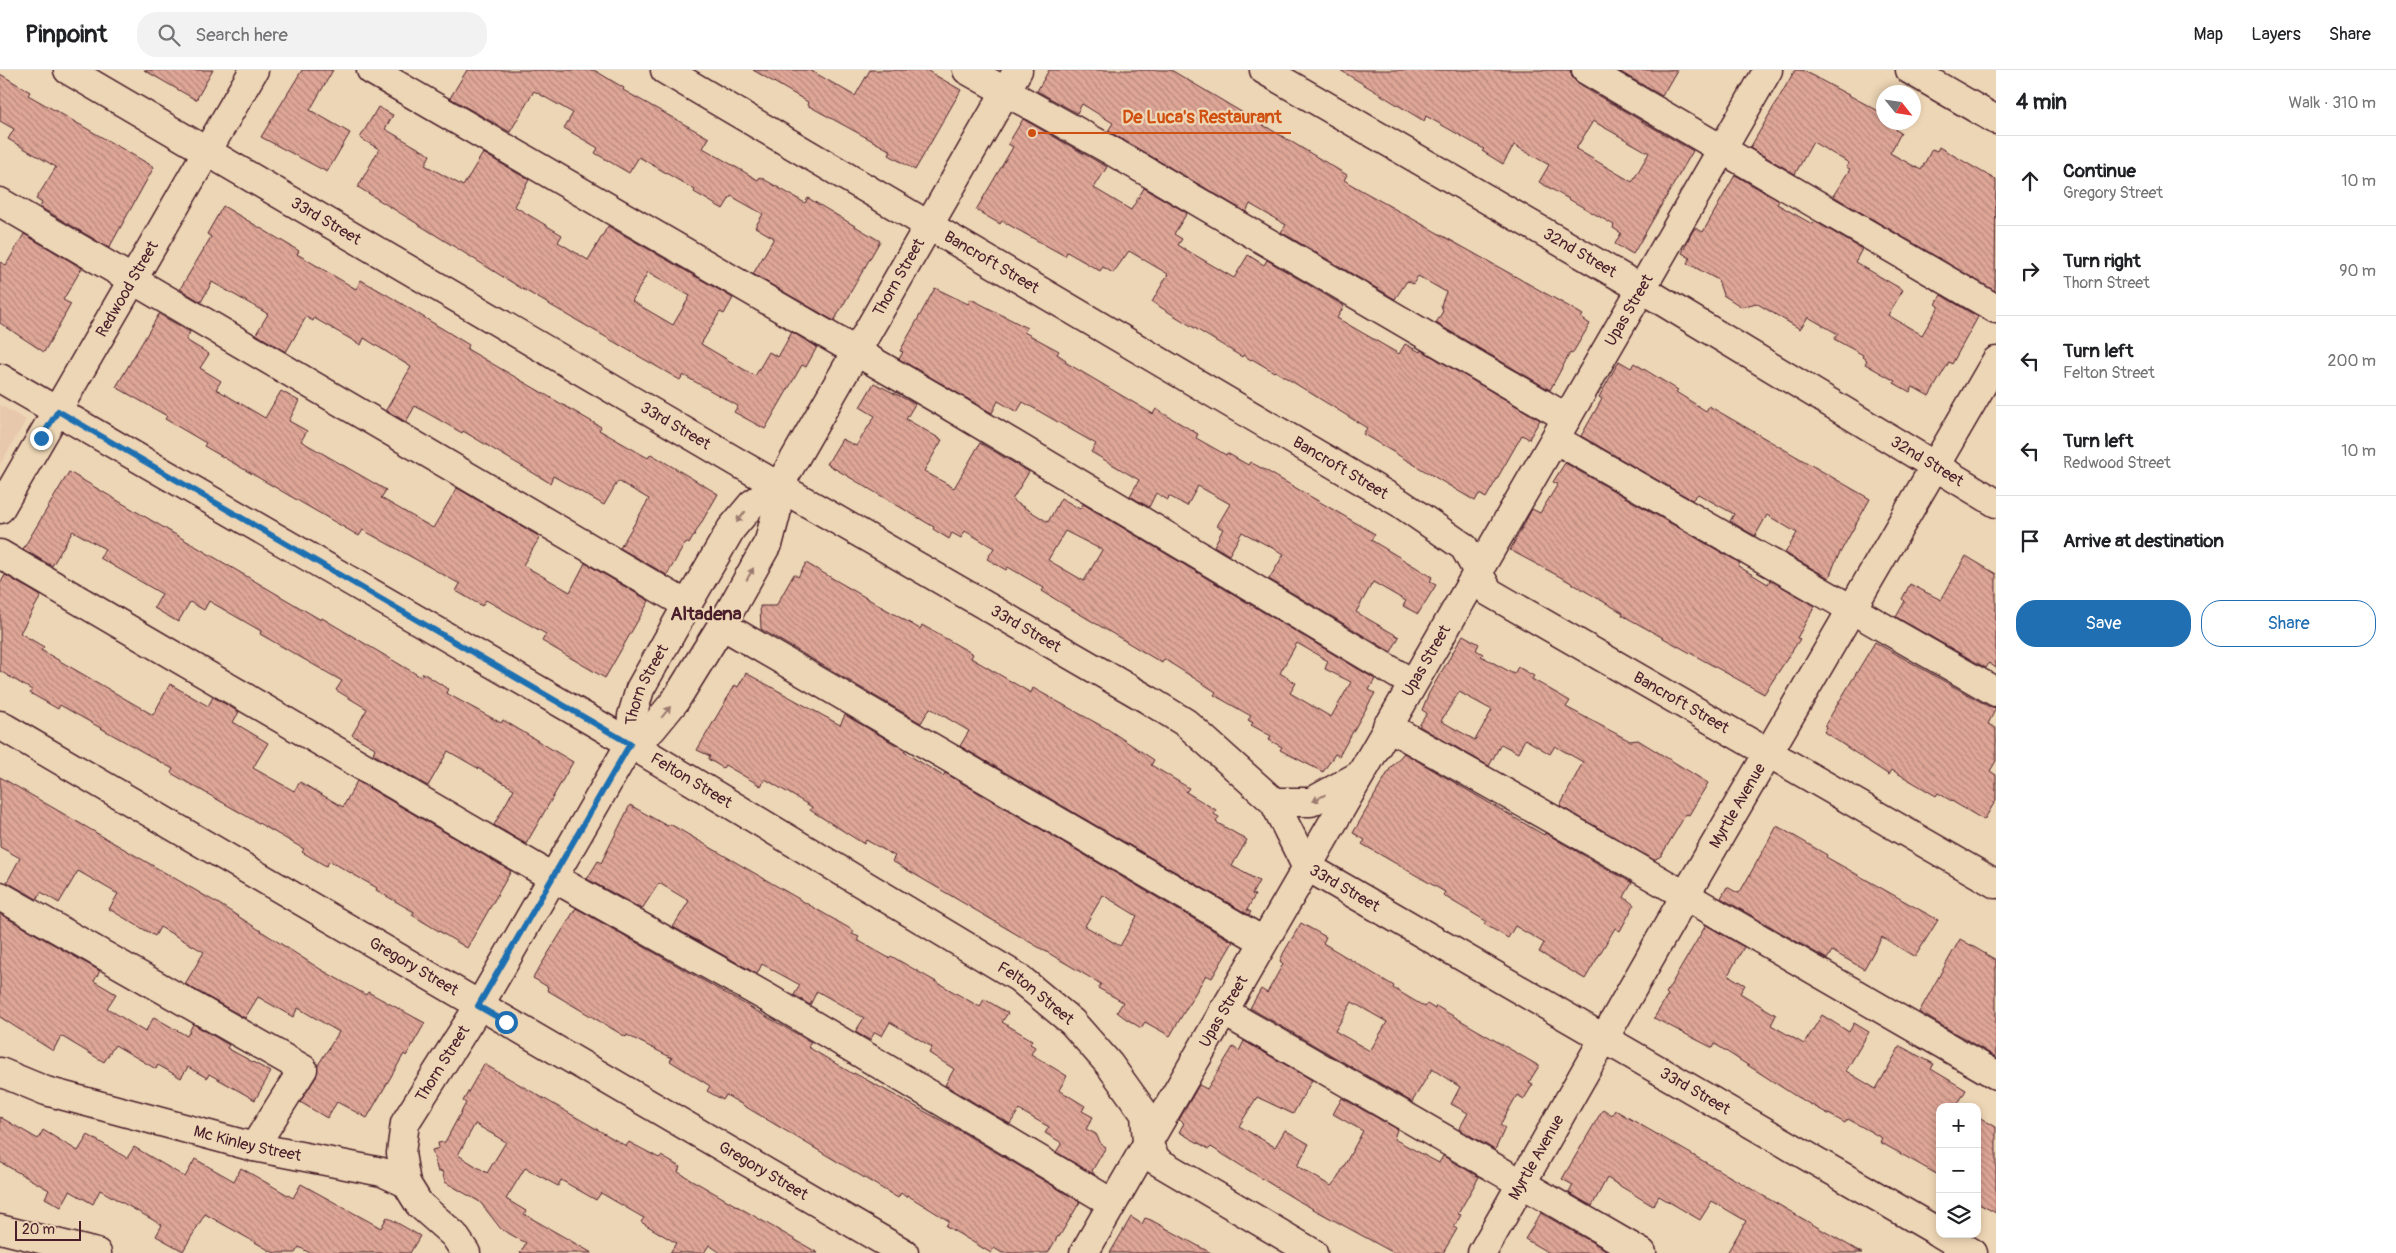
<!DOCTYPE html>
<meta charset="utf-8">
<style>
body{margin:0;font-family:Pangolin,sans-serif;background:#f2f2f2;color:#202124}
.controls{position:absolute;right:15px;bottom:15px;display:grid;overflow:hidden;border-radius:10px;box-shadow:0 2px 8px #0003}
.controls button{width:45px;height:45px;display:grid;place-items:center;padding:0;border:0;border-bottom:1px solid #e0e0e0;background:#fff;color:#202124;font:25px sans-serif}
.compass{position:absolute;left:1876px;top:15px;width:45px;height:45px;border-radius:50%;background:#fff;box-shadow:0 2px 8px #0003;rotate:120deg}
.scale{position:absolute;left:15px;bottom:12px;width:66px;box-sizing:border-box;padding-left:5px;border:2px solid #4a1f2b;border-top:0;font-size:14px;line-height:18px;white-space:nowrap;color:#4a1f2b;-webkit-text-stroke:4px #edd6b5;paint-order:stroke}
.stop{position:absolute;width:15px;height:15px;margin:-11px;border:4px solid #1f6fb2;border-radius:50%;background:#fff}
.stop.end{background:#1f6fb2;border-color:#fff;box-shadow:0 1px 5px #0008}
.list{margin:0;padding:0;list-style:none}
h2{display:flex;justify-content:space-between;align-items:center;height:65px;margin:0;padding:0 20px;font-size:21px}
h2 small{font-size:16px;font-weight:400;color:#757577}
.list li{display:grid;grid-template-columns:32px 1fr auto;gap:15px;align-items:center;box-sizing:border-box;height:90px;padding:0 20px;border-top:1px solid #e0e0e0}
.list b{display:block;font-size:19px;white-space:nowrap}
.list p{margin:0;font-size:16px;white-space:nowrap;color:#757577}
.list em{font-size:16px;font-style:normal;color:#757577}
.actions{display:flex;gap:10px;padding:15px 20px}
.actions a{flex:1;padding:11px 0;border:1px solid #1f6fb2;border-radius:20px;text-align:center;font-size:18px;color:#1f6fb2}
.actions .main{background:#1f6fb2;color:#fff}
.icon{flex:none;width:28px;height:28px;fill:none;stroke:currentColor;stroke-width:2;stroke-linecap:round;stroke-linejoin:round}
.map{position:relative;flex:none;width:1996px;height:1183px;overflow:hidden}
header{display:flex;align-items:center;gap:30px;box-sizing:border-box;height:70px;padding:0 25px;background:#fff;border-bottom:1px solid #e0e0e0}
header strong{font-size:24px}
nav{display:flex;gap:28px;margin-inline-start:auto;font-size:18px}
.search{width:350px;height:45px;background:#f2f2f2;display:flex;align-items:center;gap:12px;box-sizing:border-box;padding:0 18px;border-radius:20px;color:#757577;font-size:19px}
main{display:flex}
aside{flex:1;background:#fff}
.map>svg:first-child{display:block}
.built{fill:#e8c8ac}
.building{fill:url(#building-back-hatch);stroke:#4a1f2b;fill-rule:evenodd}
.lines{fill:none;stroke-linecap:round;stroke-linejoin:round}
.minor-casing{stroke:#4a1f2b;stroke-width:31}
.minor{stroke:#edd6b5;stroke-width:28}
.oneway{fill:#9c7a70}
.route{stroke:#1f6fb2;stroke-width:6}
.labels{text-anchor:middle;dominant-baseline:central;stroke-width:4.5;stroke-linejoin:round;paint-order:stroke}
.street-label{font-size:16px;fill:#4a1f2b;stroke:#edd6b5}
.quarter-label{font-size:19px;font-weight:bold;fill:#4a1f2b;stroke:#edd6b5}
.leader{fill:none;stroke:#d05011;stroke-width:2}
.callout-dot{fill:#d05011;stroke:#edd6b5;stroke-width:2}
.callout-label{font-size:18px;text-anchor:middle;font-weight:bold;fill:#d05011;stroke:#edd6b5;stroke-width:4.5;stroke-linejoin:round;paint-order:stroke}
</style>
<header>
<strong>Pinpoint</strong>
<div class="search"><svg class="icon" aria-label="search" viewBox="0 0 24 24"><circle cx="10" cy="10" r="6"/><path d="M15 15l6 6"/></svg>Search here</div>
<nav><a>Map</a><a>Layers</a><a>Share</a></nav>
</header>
<main>
<div class="map">
<svg width="1996" height="1183" viewBox="0 0 1996 1183">
<defs>
<pattern id="building-back-hatch" width="6" height="6" patternUnits="userSpaceOnUse" patternTransform="scale(1.25)"><rect width="6" height="6" fill="#dea697"/><path d="M-1 5l2 2M0 0l6 6M5-1l2 2" fill="none" stroke="#b6877b"/></pattern>
</defs>
<rect width="100%" height="100%" fill="#edd6b5"/>
<filter id="ink" filterUnits="userSpaceOnUse"><feTurbulence type="fractalNoise" baseFrequency=".02" numOctaves="2"/><feDisplacementMap in="SourceGraphic" scale="10" xChannelSelector="R" yChannelSelector="G"/><feConvolveMatrix kernelMatrix="1 2 1 2 8 2 1 2 1" color-interpolation-filters="sRGB"/></filter>
<g filter="url(#ink)">
<!-- built -->
<path class="built" d="M0,335L26,350L0,395Z"/>
<!-- building -->
<path class="building" d="M144,0H213L196,30Z
M302,0H333L310,40L350,63L327,102L261,67Z
M467,0H594L624,18L623,20L709,68L703,78L758,110L760,107L805,133L808,128L880,171L834,251L753,204L774,168L755,157L763,144L731,126L723,139L694,122L695,120L639,87L629,103L595,83L598,78L564,58L573,43L534,21L510,62L450,28Z
M753,0H810L855,26L870,0H926L961,20L915,100L889,85L891,81L807,35L808,32Z
M1049,0H1171L1347,105L1344,110L1352,115L1568,236L1583,245L1581,248L1590,254L1572,284L1570,283L1550,320L1436,253L1443,241L1441,235L1446,222L1418,206L1413,214L1407,211L1395,229L1281,162L1286,155L1250,134L1246,142L1108,61L1113,53L1082,34L1077,43L1037,21Z
M1340,0H1570L1572,7L1578,14L1693,81L1633,184L1615,174L1621,163L1613,158L1614,155L1539,112L1549,95L1514,75L1503,94L1482,81L1484,79L1426,46L1424,51ZM1593,51L1649,83L1632,112L1576,79Z
M1617,0H1677L1662,26Z
M1795,0H1802L1884,44V52H1900L1896,60L1901,63L1890,83L1921,100L1932,79L1937,81L1939,77L1996,110L1995,221L1833,126L1850,99L1846,97L1849,93L1813,72L1795,104L1750,78Z
M0,4L30,22L28,25L154,97L109,178L40,137L42,133L36,129L56,97L8,69L14,59L0,51Z
M378,37L393,45L385,59L430,85L425,95L463,116L483,83L529,110L514,136L562,165L558,172L588,190L608,156L733,228L724,244L720,242L701,274L755,306L769,282L778,287L792,262L817,277L806,297L802,295L765,359L734,342L738,336L683,305L680,310L521,218L358,117L379,79L360,68ZM648,202L690,226L673,255L632,231Z
M1023,49L1107,97L1094,118L1131,140L1144,118L1187,143L1174,164L1182,169L1178,175L1234,208L1248,185L1264,195L1267,190L1344,236L1337,248L1399,284L1405,274L1420,282L1421,280L1540,350L1529,369L1522,365L1486,428L1479,424L1475,431L1363,364L1367,358L1275,301L1274,302L1252,289L1251,290L1243,285L1242,287L1152,232L1168,204L1129,181L1113,203L1103,197L1100,201L1067,182L1065,186L1002,151L1000,154L976,140L1013,77L1008,74Z
M1735,105L1779,131L1777,134L1812,154L1816,152L1862,179L1855,192L1903,220L1888,245L1922,265L1939,236L1936,234L1941,225L1978,247L1952,294L1949,292L1929,326L1913,317L1910,322L1894,313L1895,311L1865,294L1867,290L1862,287L1863,285L1834,269L1838,264L1808,247L1800,259L1756,233L1742,237L1723,225L1718,210L1687,193L1690,188L1682,183L1691,164L1695,158L1703,162Z
M223,136L299,181L297,184L356,219L361,210L389,226L469,275L467,279L601,357L599,360L648,388L651,384L718,424L689,474L686,472L667,505L620,478L649,429L618,411L604,435L553,406L550,413L463,361L462,363L415,336L406,352L386,340L411,297L364,268L361,275L314,248L313,251L306,247L286,282L256,264L268,244L212,212L201,232L180,219L211,167L207,164Z
M24,164L82,198L63,230L71,234L44,282L0,253V192L6,195Z
M935,218L968,234L971,229L1027,258L1024,262L1059,281L1057,284L1066,290L1065,292L1153,344L1156,339L1198,364L1196,368L1226,385L1227,383L1248,395L1250,392L1265,400L1375,464L1371,470L1432,507L1430,512L1436,515L1418,544L1403,536L1406,531L1373,512L1356,542L1399,567L1391,582L1269,509L1284,484L1242,462L1229,485L1214,476L1223,459L1217,456L1230,434L1198,416L1187,436L1169,426L1168,430L1156,423L1149,437L1130,426L1139,410L1091,382L1096,374L1023,332L1017,342L998,331L992,343L899,289L903,282L900,281Z
M159,244L190,262L186,270L209,284L200,298L221,311L216,319L265,348L281,321L299,331L289,351L307,361L301,371L386,420L381,428L433,458L457,418L540,467L523,495L570,522L585,493L649,531L605,608L542,571L546,564L486,530L482,536L456,521L460,514L363,460L359,466L204,376L206,373L165,349L167,346L116,317Z
M1619,291L1631,298L1634,293L1678,320L1676,322L1706,341L1709,336L1870,429L1836,490L1829,508L1785,483L1797,463L1767,445L1755,466L1730,451L1734,444L1698,424L1692,430L1581,366L1602,329L1599,327Z
M874,313L915,334L906,349L942,370L924,401L954,418L980,373L1029,402L1012,430L1048,452L1061,428L1080,439L1083,434L1375,609L1369,620L1375,623L1339,686L1335,684L1323,702L1280,680L1282,677L1269,670L1271,666L1251,655L1253,653L1248,650L1251,646L1214,625L1216,622L1164,589L1162,593L1078,543L1042,521L1044,518L1008,497L1006,500L987,489L994,478L965,461L961,468L952,463L949,469L933,459L934,457L827,394L842,369L856,376L875,346L860,337ZM1065,461L1102,480L1084,511L1048,490ZM1297,573L1328,591L1325,599L1351,612L1331,647L1290,623L1296,613L1280,603Z
M1565,393L1740,493L1738,496L1768,514L1770,510L1815,536L1797,568L1800,569L1764,624L1622,545L1623,543L1566,510L1510,480L1532,439L1540,443L1558,414L1553,412Z
M69,402L321,550L322,548L421,607L423,603L448,619L446,623L501,653L503,650L573,692L526,774L494,755L514,719L448,681L428,716L373,684L375,678L352,665L367,639L336,620L342,611L260,564L261,561L209,531L204,540L190,532L178,552L154,538L162,524L100,488L105,479L73,461L52,496L23,479Z
M1966,486L1996,504V598L1989,593L1986,598L1896,547L1905,531L1902,529L1910,514L1941,530Z
M806,493L920,559L922,555L973,584L971,588L1024,619L1031,623L1033,618L1109,660L1154,690L1151,695L1189,718L1186,722L1216,740L1214,744L1219,747L1216,752L1247,770L1232,796L1259,811L1252,824L1255,825L1247,840L1251,842L1249,845L960,676L969,661L930,638L921,653L761,559L760,536H776L794,504L798,507Z
M5,505L41,526L20,563L44,577L41,580L153,645L170,614L208,636L213,627L239,642L233,652L268,673L253,698L294,721L300,712L343,737L357,711L511,801L467,878L412,845L414,842L376,820L377,818L330,791L326,796L302,782L304,779L171,703L173,699L60,635L58,639L30,623L32,620L0,601V514Z
M1463,565L1479,574L1476,580L1483,584L1481,586L1514,604L1518,597L1534,606L1532,609L1570,631L1566,637L1630,671L1638,670L1708,713L1689,745L1686,744L1661,786L1654,790L1560,736L1583,692L1555,676L1550,684L1525,669L1518,683L1501,674L1489,696L1419,656L1427,643L1422,640L1429,623ZM1459,622L1492,640L1475,670L1441,651Z
M1875,572L1988,636L1996,638L1988,654L1996,658V691L1990,701L1996,705V730L1984,750L1938,723L1936,726L1892,700L1889,705L1824,662L1827,657L1825,655Z
M746,603L840,655L845,645L905,680L904,682L943,706L945,703L1233,872L1212,908L1206,905L1170,966L1145,952L1141,958L1125,948L1117,942L1123,932L1098,918L1101,914L892,791L895,786L866,770L864,774L810,740L812,737L765,709L761,716L725,695L723,698L708,689L710,686L697,680L735,615L738,617ZM1103,825L1137,846L1120,876L1085,856Z
M1404,683L1544,765L1545,763L1632,813L1624,827L1634,835L1620,861L1615,858L1585,909L1539,882L1544,873L1515,856L1508,868L1484,854L1486,851L1449,829L1443,825L1445,822L1362,774L1365,770L1353,763L1391,697Z
M0,707L219,834L320,899L366,925L368,922L425,953L406,986L404,984L367,1048L337,1032L327,1048L300,1032L316,1007L318,995L339,962L298,938L293,947L258,927L245,948L185,914L204,882L160,857L155,866L109,839L118,824L78,801L59,833L41,822L37,829L7,812L20,788L0,777Z
M630,735L667,756L670,754L854,861L852,864L859,867L857,870L889,888L891,886L980,937L984,929L1008,943L1002,952L1032,970L1030,974L1035,977L1031,984L1067,1006L1059,1020L1085,1036L1082,1041L1093,1047L1086,1059L1096,1064L1101,1074L1106,1077L1092,1101L1095,1105L1056,1082L1062,1073L1045,1063L1049,1057L1019,1040L1010,1054L945,1015L954,999L929,983L932,977L890,952L882,966L875,962L870,970L855,962L864,948L817,921L810,935L794,925L800,915L762,894L757,904L673,857L689,831L659,813L642,839L587,809L598,791L601,793Z
M1777,756L1827,785L1826,787L1938,850L1915,887L1882,867L1864,899L1832,881L1827,889L1721,828L1727,817L1738,823L1740,822Z
M576,838L811,972L808,977L853,1004L854,1003L955,1058L1080,1132L1059,1167L1058,1166L1048,1183H1002L994,1178L991,1183L946,1156L949,1151L907,1125L906,1127L901,1123L898,1128L726,1025L723,1030L707,1021L710,1016L670,991L672,988L627,965L626,967L547,920L548,917L533,908Z
M0,844L100,901L94,911L116,924L107,938L145,962L154,947L187,966L193,954L229,975L227,978L271,1002L255,1030L209,1004L207,1008L188,997L181,1008L158,995L156,999L115,975L104,992L61,966L53,981L0,947Z
M1301,853L1326,867L1323,873L1394,916L1393,918L1425,937L1427,934L1435,939L1436,936L1539,996L1529,1012L1533,1014L1524,1029L1517,1025L1500,1055L1505,1058L1495,1080L1459,1059L1468,1043L1451,1034L1460,1017L1432,999L1412,1032L1250,938L1261,919L1267,923L1283,894L1280,891L1284,882ZM1352,932L1387,952L1370,981L1335,961Z
M1706,855L1744,877L1728,905L1745,915L1740,923L1776,945L1771,955L1804,974L1822,945L1849,962L1854,953L1869,962L1846,1001L1876,1019L1900,976L1934,994L1931,999L1966,1020L1956,1037H1940V1106L1880,1072L1882,1068L1848,1049L1845,1053L1797,1027L1715,974L1713,978L1654,948L1668,925L1666,923Z
M1960,869L1996,890V987L1919,942Z
M1244,971L1312,1010L1293,1044L1257,1027L1239,1056L1275,1077L1285,1060L1309,1074L1297,1096L1331,1116L1337,1109L1363,1061L1333,1044L1342,1028L1397,1059L1394,1069L1439,1093L1443,1086L1479,1107L1458,1144L1461,1145L1454,1157L1457,1159L1443,1183H1394L1295,1129L1211,1077L1209,1079L1179,1062L1184,1053L1179,1050L1199,1015L1207,1019L1233,977L1239,981Z
M484,994L626,1076L629,1072L659,1088L661,1086L680,1097L678,1102L818,1183H721L709,1175L704,1183H670L676,1173L641,1152L644,1148L601,1123L596,1130L561,1110L558,1116L525,1098L506,1129L526,1141L524,1144L592,1183H520L526,1173L501,1159L480,1132L445,1112L442,1101L438,1102L432,1080L439,1078L438,1073L445,1072L466,1033L463,1031ZM475,1054L506,1072L487,1103L458,1085Z
M1603,1039L1612,1045L1615,1040L1862,1183H1727L1746,1151L1712,1131L1700,1150L1659,1126L1653,1136L1607,1108L1592,1136L1569,1123L1573,1115L1562,1109Z
M1977,1046L1996,1057V1143L1977,1133Z
M0,1047L38,1069L43,1060L78,1081L88,1065L127,1088L134,1077L185,1107L195,1089L234,1111L241,1098L293,1128L301,1114L381,1158L387,1147L420,1166L410,1183H310L299,1177L295,1183H274L205,1144L183,1181L156,1166L162,1155L100,1120L93,1134L70,1121L61,1137L45,1128L49,1120L0,1092Z
M1541,1143L1553,1150L1611,1183H1549L1525,1169Z
M1131,1147L1142,1154L1145,1148L1151,1150L1211,1183H1110Z"/>
<g class="lines">
<defs>
<g id="minor">
<path id="s1" d="M68,0L742,395L1147,629L1186,653L1274,732L1306,796L1940,1163"/>
<path d="M371,0L943,332L1412,613"/>
<path id="s2" d="M665,0L1400,433L1464,477L1489,522L1996,814"/>
<path d="M967,0L1110,80L1567,348"/>
<path id="s3" d="M1264,0L1642,219L1996,433"/>
<path d="M1586,0L1996,239"/>
<path d="M1910,0L1996,50"/>
<path d="M0,132L687,535"/>
<path id="s4" d="M0,308L604,658L1019,908L1072,952L1109,994L1145,1044L1147,1072L1157,1091L1313,1183"/>
<path d="M1555,369L1996,622"/>
<path id="s5" d="M0,439L254,0"/>
<path d="M0,484L552,807L768,928L1112,1133"/>
<path d="M722,555L1263,871"/>
<path id="s6" d="M0,655L904,1183"/>
<path d="M1387,656L1605,779L1996,1005"/>
<path id="s7" d="M630,674L652,659L675,631L722,555L769,471L776,444L779,416L1018,0"/>
<path d="M1274,732H1311L1358,706"/>
<path d="M0,826L303,999L254,1077"/>
<path d="M1223,941L1642,1183"/>
<path id="s8" d="M0,1002L46,1021L254,1077L382,1102L406,1113L419,1134L454,1165L466,1183"/>
<path id="s9" d="M406,1113L401,1083L405,1053L479,936L630,674L632,646L640,619L687,535L731,459L752,434L779,416"/>
<path d="M0,1159L97,1183"/>
<path d="M1941,1164L1973,1183"/>
<path id="s10" d="M1084,1183L1768,0"/>
<path id="s11" d="M1482,1183L1685,826L1996,291"/>
</g>
</defs>
<!-- minor casing -->
<use href="#minor" class="minor-casing"/>
<!-- minor -->
<use href="#minor" class="minor"/>
</g>
<!-- one-way arrows -->
<defs><path id="oneway-solid" d="M-6-.8H1V-3.2L6.5 0L1 3.2V.8H-6Z" transform="scale(1.25)"/></defs>
<g class="oneway">
<use href="#oneway-solid" transform="translate(741 447) rotate(129)"/>
<use href="#oneway-solid" transform="translate(750 504) rotate(-61)"/>
<use href="#oneway-solid" transform="translate(666 642) rotate(-51)"/>
<use href="#oneway-solid" transform="translate(1319 728) rotate(151)"/>
</g>
</g>
<g class="lines" filter="url(#ink)">
<!-- route -->
<path class="route" d="M41,368L58,341L630,674L478,936L506,952"/>
</g>
<g class="labels">
<!-- street labels -->
<g class="street-label">
<text stroke="none"><textPath href="#s1" startOffset="299">33rd Street</textPath></text>
<text stroke="none"><textPath href="#s3" startOffset="365">32nd Street</textPath></text>
<text stroke="none"><textPath href="#s2" startOffset="379">Bancroft Street</textPath></text>
<text stroke="none"><textPath href="#s7" startOffset="545">Thorn Street</textPath></text>
<text stroke="none"><textPath href="#s5" startOffset="254">Redwood Street</textPath></text>
<text stroke="none"><textPath href="#s10" startOffset="1089">Upas Street</textPath></text>
<text stroke="none"><textPath href="#s1" startOffset="704">33rd Street</textPath></text>
<text stroke="none"><textPath href="#s3" startOffset="770">32nd Street</textPath></text>
<text stroke="none"><textPath href="#s2" startOffset="784">Bancroft Street</textPath></text>
<text stroke="none"><textPath href="#s1" startOffset="1109">33rd Street</textPath></text>
<text stroke="none"><textPath href="#s10" startOffset="684">Upas Street</textPath></text>
<text stroke="none"><textPath href="#s9" startOffset="564">Thorn Street</textPath></text>
<text stroke="none"><textPath href="#s2" startOffset="1204">Bancroft Street</textPath></text>
<text stroke="none"><textPath href="#s4" startOffset="800">Felton Street</textPath></text>
<text stroke="none"><textPath href="#s11" startOffset="515">Myrtle Avenue</textPath></text>
<text stroke="none"><textPath href="#s1" startOffset="1529">33rd Street</textPath></text>
<text stroke="none"><textPath href="#s6" startOffset="479">Gregory Street</textPath></text>
<text stroke="none"><textPath href="#s4" startOffset="1205">Felton Street</textPath></text>
<text stroke="none"><textPath href="#s10" startOffset="279">Upas Street</textPath></text>
<text stroke="none"><textPath href="#s9" startOffset="131">Thorn Street</textPath></text>
<text stroke="none"><textPath href="#s1" startOffset="1934">33rd Street</textPath></text>
<text stroke="none"><textPath href="#s8" startOffset="258">Mc Kinley Street</textPath></text>
<text stroke="none"><textPath href="#s11" startOffset="110">Myrtle Avenue</textPath></text>
<text stroke="none"><textPath href="#s6" startOffset="884">Gregory Street</textPath></text>
</g>
<!-- quarter labels -->
<g class="quarter-label">
<text x="706" y="544">Altadena</text>
</g>
</g>
<!-- callouts -->
<path class="leader" d="M1032 63L1112 63H1291"/>
<circle class="callout-dot" cx="1032" cy="63" r="5"/>
<g class="callout-label">
<text x="1202" y="53">De Luca's Restaurant</text>
</g>
</svg>
<div class="controls">
<button>+</button>
<button>−</button>
<button><svg class="icon" aria-label="layers" viewBox="0 0 24 24"><path d="M12 4l9 5-9 5-9-5zM3 14l9 5 9-5"/></svg></button>
</div>
<svg class="compass" viewBox="-18 -18 36 36"><path d="M0-13l5 13h-10z" fill="#e53935"/><path d="M0 13l5-13h-10z" fill="#757577"/></svg>
<div class="scale">20 m</div>
<div class="stop" style="left:506px;top:952px"></div>
<div class="stop end" style="left:41px;top:368px"></div>
</div>
<aside>
<h2>4 min<small>Walk · 310 m</small></h2>
<ul class="list">
<li><svg class="icon" aria-label="ahead" viewBox="0 0 24 24"><path d="M12 20V5M6 11l6-6 6 6"/></svg><div><b>Continue</b><p>Gregory Street</p></div><em>10 m</em></li>
<li><svg class="icon" aria-label="right" viewBox="0 0 24 24"><path d="M7 20v-9h11M14 6l5 5-5 5"/></svg><div><b>Turn right</b><p>Thorn Street</p></div><em>90 m</em></li>
<li><svg class="icon" aria-label="left" viewBox="0 0 24 24"><path d="M17 20v-9H6M10 6l-5 5 5 5"/></svg><div><b>Turn left</b><p>Felton Street</p></div><em>200 m</em></li>
<li><svg class="icon" aria-label="left" viewBox="0 0 24 24"><path d="M17 20v-9H6M10 6l-5 5 5 5"/></svg><div><b>Turn left</b><p>Redwood Street</p></div><em>10 m</em></li>
<li><svg class="icon" aria-label="arrive" viewBox="0 0 24 24"><path d="M6 21V4h12l-3 4 3 4H6"/></svg><div><b>Arrive at destination</b></div></li>
</ul>
<div class="actions"><a class="main">Save</a><a>Share</a></div>
</aside>
</main>
